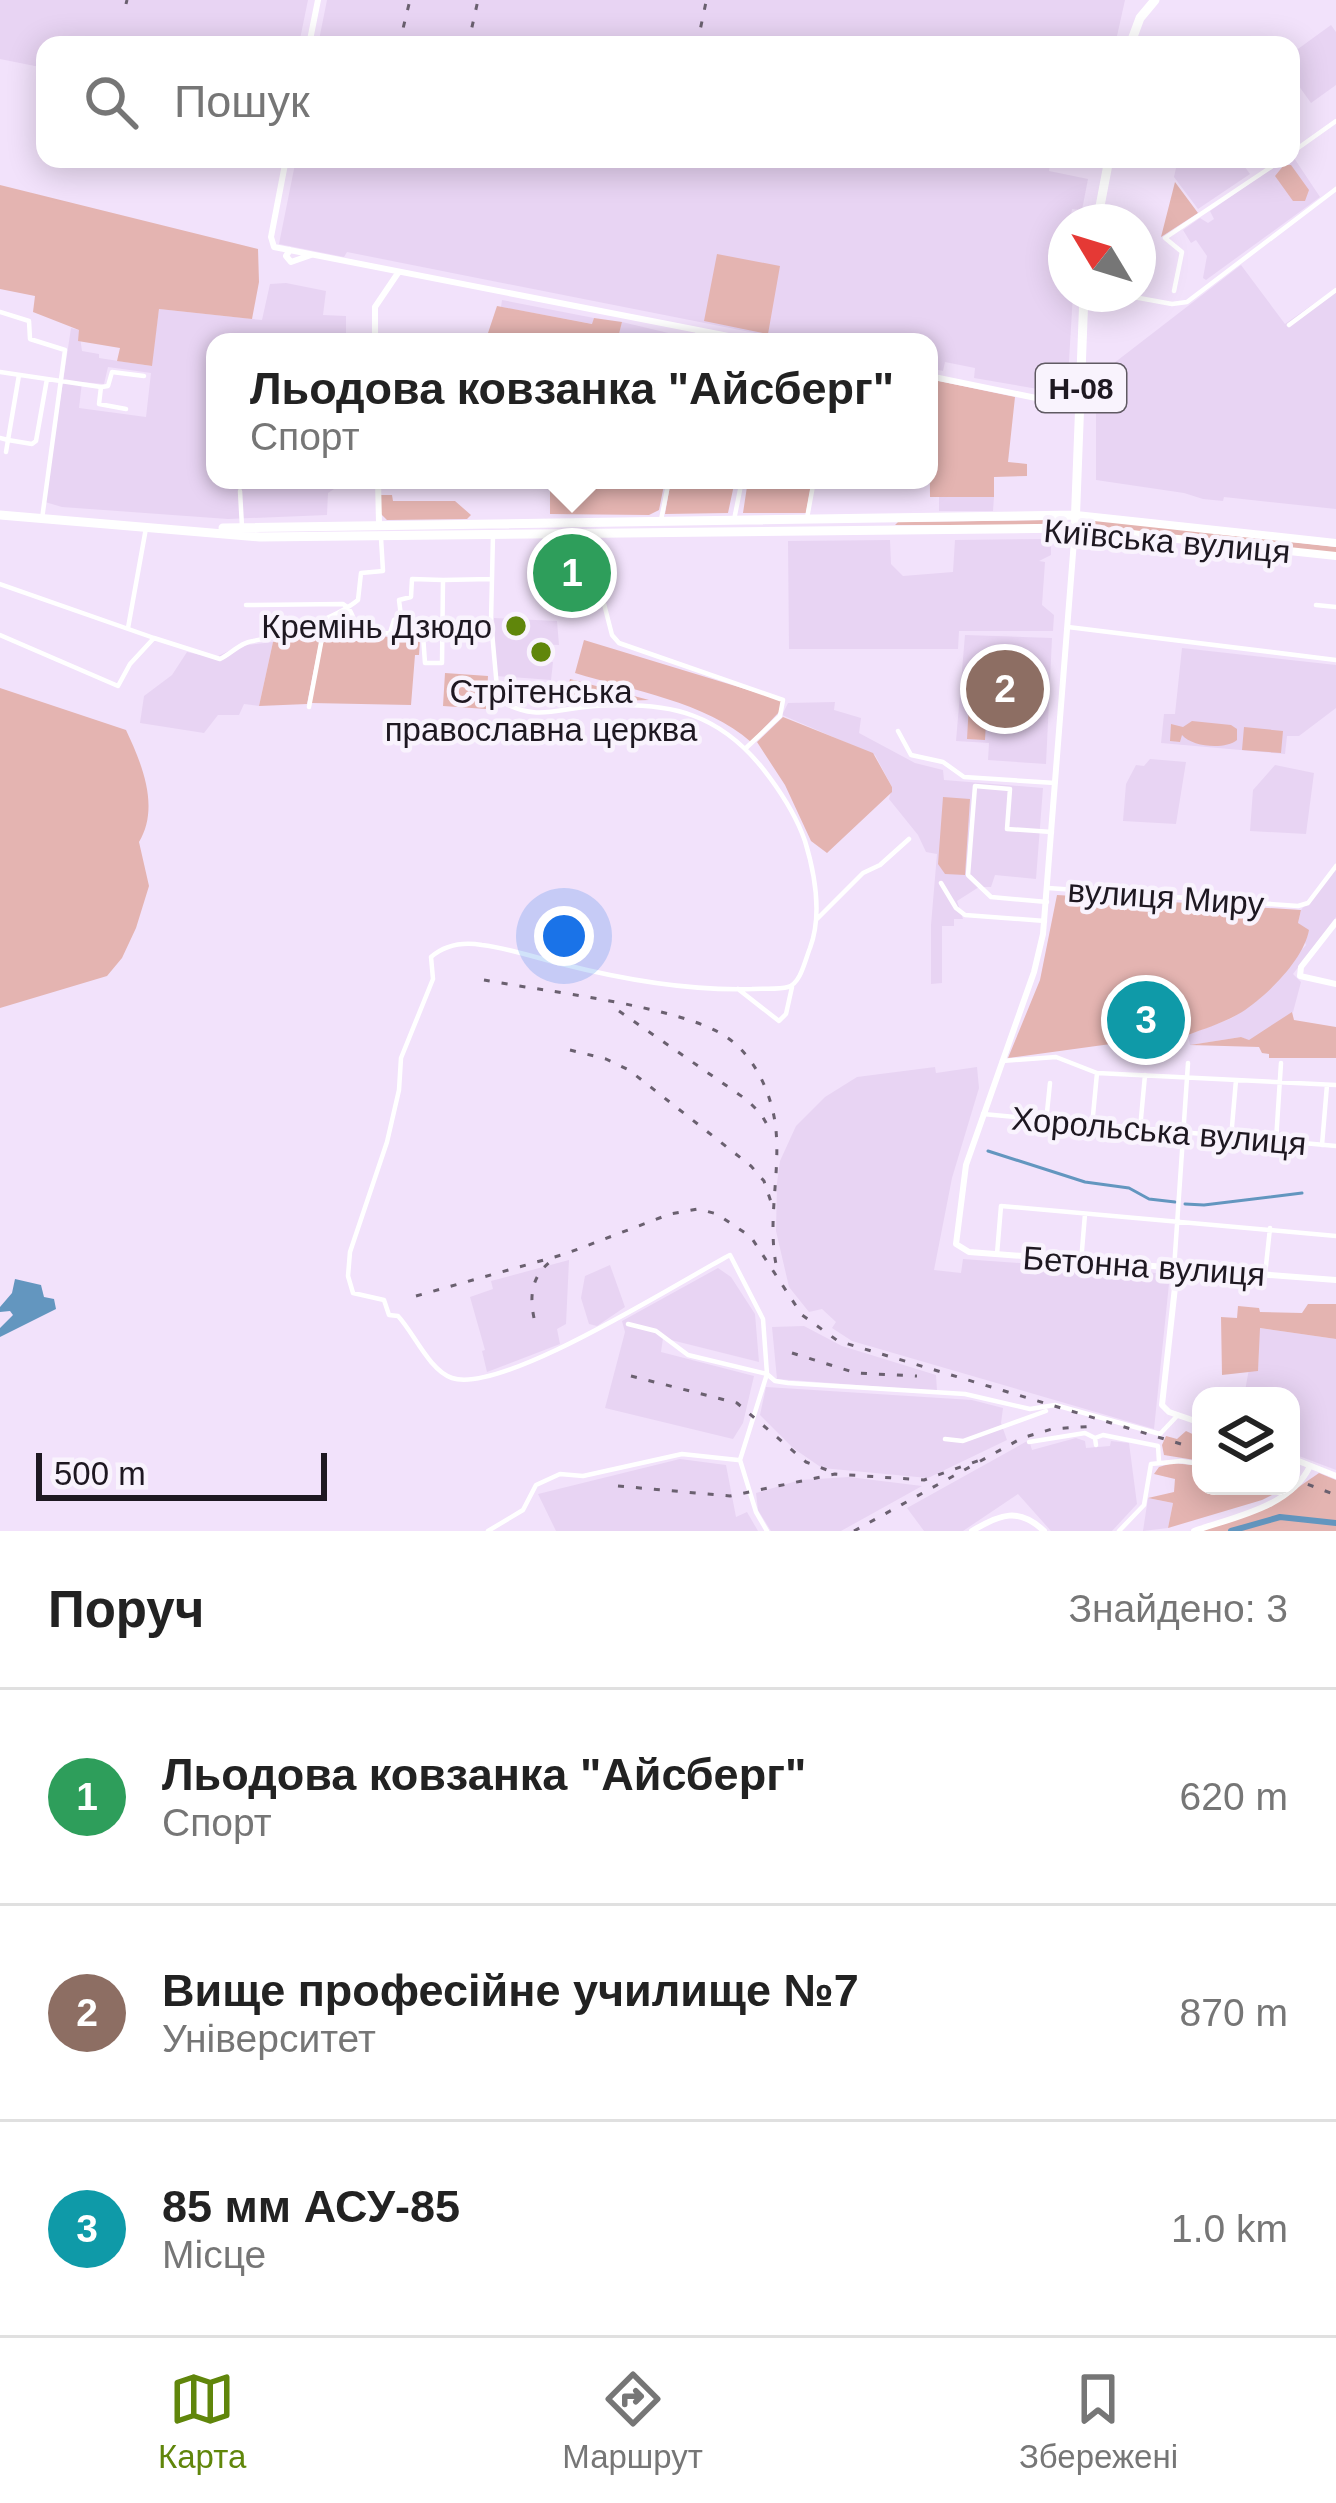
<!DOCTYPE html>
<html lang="uk">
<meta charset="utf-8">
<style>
body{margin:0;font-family:Arial,sans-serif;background:#f6f6f6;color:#222}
.controls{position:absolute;right:36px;bottom:36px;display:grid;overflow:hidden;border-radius:24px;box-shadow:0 6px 30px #0003}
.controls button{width:108px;height:108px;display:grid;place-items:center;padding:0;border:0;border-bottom:3px solid #e0e0e0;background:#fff;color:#222;font:60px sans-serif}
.compass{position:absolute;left:1048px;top:204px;width:108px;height:108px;border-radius:50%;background:#fff;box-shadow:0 6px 30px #0003;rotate:308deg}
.scale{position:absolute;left:36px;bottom:30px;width:291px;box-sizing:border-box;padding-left:12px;border:6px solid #1e1821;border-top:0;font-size:33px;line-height:42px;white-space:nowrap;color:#1e1821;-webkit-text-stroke:9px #f9f3fd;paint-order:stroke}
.you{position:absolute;left:564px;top:936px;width:42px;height:42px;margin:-30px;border:9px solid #fff;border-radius:50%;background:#1a73e8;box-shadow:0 0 0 18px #1a73e833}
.badge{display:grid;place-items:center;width:78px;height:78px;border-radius:50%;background:#60860b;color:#fff;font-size:39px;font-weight:700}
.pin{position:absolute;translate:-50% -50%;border:6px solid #fff;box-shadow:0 3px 12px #0006}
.popup{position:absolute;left:206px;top:333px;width:732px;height:156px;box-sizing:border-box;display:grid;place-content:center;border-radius:24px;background:#fff;filter:drop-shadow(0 3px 9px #0005);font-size:39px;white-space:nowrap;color:#767676}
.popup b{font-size:45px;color:#222}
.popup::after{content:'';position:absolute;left:50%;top:100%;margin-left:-24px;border:24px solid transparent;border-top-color:#fff}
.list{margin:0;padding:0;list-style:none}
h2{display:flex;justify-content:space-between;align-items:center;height:156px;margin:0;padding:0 48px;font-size:51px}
h2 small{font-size:39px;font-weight:400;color:#767676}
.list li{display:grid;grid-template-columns:78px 1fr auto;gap:36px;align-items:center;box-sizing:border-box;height:216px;padding:0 48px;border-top:3px solid #e0e0e0}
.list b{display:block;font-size:45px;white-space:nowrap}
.list p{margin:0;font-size:39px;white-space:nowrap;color:#767676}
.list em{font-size:39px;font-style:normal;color:#767676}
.icon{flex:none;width:66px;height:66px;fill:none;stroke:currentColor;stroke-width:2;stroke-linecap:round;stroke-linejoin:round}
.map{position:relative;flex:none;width:1336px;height:1531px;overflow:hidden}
.search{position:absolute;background:#fff;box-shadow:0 6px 30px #0003;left:36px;right:36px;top:36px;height:132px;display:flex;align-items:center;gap:30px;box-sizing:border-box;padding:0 42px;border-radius:24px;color:#767676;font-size:45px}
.sheet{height:804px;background:#fff}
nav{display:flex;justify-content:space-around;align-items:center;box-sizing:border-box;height:168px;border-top:3px solid #e0e0e0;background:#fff;font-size:33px;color:#767676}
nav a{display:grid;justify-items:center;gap:6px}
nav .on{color:#60860b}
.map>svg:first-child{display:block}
.built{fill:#e8d4f3;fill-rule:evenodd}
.green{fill:#e4b4b1}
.water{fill:#6396bf}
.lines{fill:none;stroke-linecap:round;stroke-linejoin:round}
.stream{stroke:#6396bf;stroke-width:3}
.canal{stroke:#6396bf;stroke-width:6}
.minor{stroke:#fff;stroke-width:4.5}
.tertiary{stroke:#fff;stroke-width:6}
.secondary{stroke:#fff;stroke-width:8}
.primary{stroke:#fff;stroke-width:9}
.rail{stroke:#6a606f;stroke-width:3;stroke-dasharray:6 12;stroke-linecap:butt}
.poi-dot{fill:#60860b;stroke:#f9f3fd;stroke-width:4.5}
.labels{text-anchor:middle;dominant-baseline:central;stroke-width:9;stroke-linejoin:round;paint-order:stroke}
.shield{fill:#f9f3fd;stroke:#605a63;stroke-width:3}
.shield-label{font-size:30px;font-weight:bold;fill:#1e1821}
.street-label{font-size:33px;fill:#1e1821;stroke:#f9f3fd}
.poi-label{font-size:33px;fill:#1e1821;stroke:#f9f3fd;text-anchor:end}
</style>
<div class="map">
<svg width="1336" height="1531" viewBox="0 0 1336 1531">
<rect width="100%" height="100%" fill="#f2e2fb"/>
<!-- built -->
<path class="built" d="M0,0H308L299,44L45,45V68L0,59Z
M327,0H1125L1115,45H318Z
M1331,25L1336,32V85L1311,103L1291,75V54Z
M1292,155L1320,197L1206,280L1203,278L1207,256L1196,240L1191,243L1183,230L1200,218L1208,223L1214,219L1210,211L1285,159H1291Z
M296,159H1051L1049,171L1088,179L1082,210L1072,209L1070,222H1066L1061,265L1066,294H1073L1067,394L974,378L975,368L945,362L943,371L929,368V342H800L347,252L344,257L279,244Z
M1178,159H1239L1250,174L1198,209L1174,177Z
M1241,265L1285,324L1336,288V509L1224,497L1223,501L1203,499L1184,493L1096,480V377Z
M286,283L326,291L323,315L346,316V342H215V480H369V488L334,489L328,493L327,515L228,519L62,507L45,502L71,328L79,330L82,351L99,354V358L151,366L159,309L262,320L270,284ZM108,367L151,373L146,417L79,408L82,382L104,384Z
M502,300L594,318L593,324L501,307Z
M622,322L681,336L680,342H617Z
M939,497H994L993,511H939Z
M1051,539V555L1039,561L1045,562L1042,605L1054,615L1053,631H959L958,649H789L788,541L890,540L891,564L903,576L953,572L955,540Z
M494,618L557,621L559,645L537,644L536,661L553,662L551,680L496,676Z
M965,635L1052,638L1046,764L988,760L989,743L956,741Z
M273,642L259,706L244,704L239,715H218L204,733L140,723L144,696L172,675L187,652L214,658L239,646Z
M1182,648L1336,665V708L1299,736H1287L1285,754L1161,743L1164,714H1175Z
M835,702L834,710L861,718L859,733L915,763L943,770L944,780L1043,788L1036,879L995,875L991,887H979L957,901L963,919H954V926H942V983L931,984V925L937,854L926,852L918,835L889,799L892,787L875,755L782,715L788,703Z
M1150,759L1186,762L1176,824L1123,821L1126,784L1136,765L1144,766Z
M1275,765L1314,773L1306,834L1250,831L1253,790Z
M1336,869V917L1293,974L1301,982L1293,1012L1249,1041L1241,1037L1190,1045L1188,1035L1232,1018L1259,999L1306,945L1298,923L1301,910Z
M935,1067L936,1073L977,1067L979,1088L952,1178L934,1270L961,1273L963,1259L1170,1274L1154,1429L852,1341L832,1328L836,1322L822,1309L809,1312L789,1287L776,1231L777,1183L780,1161L796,1126L825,1097L857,1077Z
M569,1260L566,1324L557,1329L560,1344L487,1372L482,1351L485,1350L470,1297L493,1289L491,1281Z
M610,1265L625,1307L597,1326L589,1324L581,1298L585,1276Z
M718,1268L731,1277L755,1314L759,1362L663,1338L661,1352L754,1376L743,1423L733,1439L605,1408L625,1332L622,1321Z
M804,1326L842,1346L936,1375L937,1391L777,1379L772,1327Z
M1259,1328L1336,1339V1470L1291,1453V1396H1244L1249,1369L1258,1370Z
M766,1387L972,1400L1003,1408L1001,1423L1007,1440L928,1478L822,1468L793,1448L760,1415Z
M1076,1438L1085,1441L1086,1448L1110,1446L1111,1441L1129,1443L1137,1504L1112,1531H1051L1018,1494L963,1531H924L907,1508L1029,1440L1032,1450Z
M680,1459L726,1465L736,1517L747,1512L758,1531H556L538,1494Z
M849,1477L922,1486L841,1531H771L758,1510L756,1493L800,1480Z
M1148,1498L1173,1503L1168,1528L1143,1531Z"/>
<!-- green -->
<path class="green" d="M1284,165H1291L1309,190L1305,201H1293L1275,176Z
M1175,182L1198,213L1161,237Z
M0,185L258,249L259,282L252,319L159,309L152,366L117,361L120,348L78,341L79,330L33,312L35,296L0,289Z
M717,254L780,266L768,334L704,321Z
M497,306L592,324L594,318L622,322L617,342H485Z
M929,379L1015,397L1008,462L1027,464V476L994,477V497H930Z
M550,480H665L659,510L649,515L550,514Z
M671,480H735L728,513L665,514Z
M748,480H812L806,513H743Z
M381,495H392L393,501H455L471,515L467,519L387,520L381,514Z
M1047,520L1049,525H895L898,522Z
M1095,520L1336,547V553L1093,526Z
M353,621L358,634L420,640L419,655H415L411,705L311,703L326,627Z
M322,629L307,704L259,706L273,642Z
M584,640L781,700L780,711L751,742C706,702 631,690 575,673Z
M445,673L488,676L486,709L443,706Z
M570,679L649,700L564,703Z
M0,688L126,730C142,764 160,807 139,842L149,886L136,928L122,958L107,976L0,1008Z
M969,704L987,705L985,740L967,739Z
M783,717L873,753L892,787V792L827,853L811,841L785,785L757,742Z
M1192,721L1231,725L1237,729V740C1225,750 1192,747 1182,735L1180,742L1170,741L1171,724L1183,727Z
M1244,727L1283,731L1281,753L1242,750Z
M943,797L970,799L965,875L945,874L938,864Z
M1057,895L1301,910L1298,923L1309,930C1304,959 1267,996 1242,1012C1226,1022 1206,1028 1188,1035L1182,1029L1118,1043L1008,1058L1040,980Z
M1292,1012L1294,1020L1336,1027V1058H1269V1054L1262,1053L1259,1047L1190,1045L1241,1037L1249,1040Z
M1308,1304H1336V1339L1260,1328L1258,1371L1222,1375L1221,1317L1237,1318L1238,1306L1259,1308L1260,1312L1302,1313Z
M1186,1431L1201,1438V1461L1164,1455L1162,1445L1166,1436L1177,1439Z
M1173,1463L1201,1466V1486H1270L1278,1492L1262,1500L1168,1528L1173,1503L1148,1498L1174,1492L1175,1479L1154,1474L1159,1467Z
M1319,1473L1336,1480V1531H1194L1268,1508Z"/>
<!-- water -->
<path class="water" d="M15,1279L41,1285L44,1297L54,1299L56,1309L0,1337V1328L13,1315L10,1311L0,1312V1307L12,1293Z"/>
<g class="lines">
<!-- stream -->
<path class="stream" d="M988,1151L1085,1182L1129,1188L1149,1199L1175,1202
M1185,1204L1204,1205L1302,1193"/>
<!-- canal -->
<path class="canal" d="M1231,1531L1280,1517L1336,1523"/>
<!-- minor -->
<path class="minor" d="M1291,153L1336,121
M1174,291L1182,252L1165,238L1283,159
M1117,294L1172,304L1187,302L1336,189
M0,312L29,321L30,339L65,350L42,519
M1289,325L1336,290
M696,342L698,330
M0,372L101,387L99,404L126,409
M102,387L108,386L112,372L144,376
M0,438L8,440L19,375
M6,452L8,440L32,444L36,441L47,379
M240,491L242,527
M807,518L814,480
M661,520L669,480
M734,520L742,480
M493,535L491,621L498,699C535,723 557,708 595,706C671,701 723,713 770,778C784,797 797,818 805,841C815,874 822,916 810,948C805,960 801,983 788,987C778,990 762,988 752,989C691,991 621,979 562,964C536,958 509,948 482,945C464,942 445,945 431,957L433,979L401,1058L399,1090L387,1142L350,1252L348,1276L353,1293L384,1300L389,1315L398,1316C414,1333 429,1370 452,1378C502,1395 680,1281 730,1255L763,1319L767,1374L740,1460L756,1512L767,1531
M0,584L154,638L130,664L118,686L0,635
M561,593L602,596L612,635L619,643L783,700L780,716L746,748
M246,605L343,604C356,611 352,627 363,634L390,633L394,620L401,616
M1316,605L1336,607
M401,616L423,635L425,663H442L443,580L492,579
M401,616L399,600L411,597L412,579L443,580
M1068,627L1336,660
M128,628L146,528
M154,638L220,659C231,654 241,642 253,641C282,636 335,619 358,600L361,573L383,571L381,538
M309,707L324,627L355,620
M898,731L911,755L943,762L964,777L1055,783
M941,883L956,908L965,915L1045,921
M1048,888L1298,906L1308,903L1336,866
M1047,902L991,897L968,875L975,786L1010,789L1007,829L1052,832
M817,919L863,873L880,865L909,839
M738,989L779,1021L786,1014L792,987
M1002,1061L1056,1057L1097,1073L1336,1085
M983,1114L1336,1146
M1046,1122L1050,1083
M1092,1126L1097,1073
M1140,1129L1145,1075
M1231,1138L1236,1080
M1276,1141L1281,1063
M1322,1145L1327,1085
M997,1254L1001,1206L1336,1236
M1081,1262L1085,1214
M1174,1269L1188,1063
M1265,1275L1270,1228
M628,1324L656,1331L688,1355L767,1374L775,1381L788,1383L965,1394L1030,1409L1055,1405L1160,1434L1177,1416
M945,1439L963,1441L1046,1411
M1029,1442L1085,1433L1095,1438
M1096,1445L1095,1438L1103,1435L1158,1446L1159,1462
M1277,1486L1292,1490
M488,1531L523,1510L536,1485L560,1474L583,1476L682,1454L738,1460
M1119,1531L1144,1505L1151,1464L1181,1461L1201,1464"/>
<!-- tertiary -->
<path class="tertiary" d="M309,45L318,0
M286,159L271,237L274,247L759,342
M290,250L286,256L291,262L311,255
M375,342V307L398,273
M929,376L1080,407
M378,480L379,523
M1075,528L1043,934L1034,972L966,1165L956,1244L969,1252L1336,1280
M1336,922L1301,967L1300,976L1336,984
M1177,1269L1162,1405L1169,1412L1201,1423
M1291,1458L1336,1476
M972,1531C1000,1514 1019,1507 1044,1531
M1194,1531C1234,1517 1291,1507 1310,1466"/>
<!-- secondary -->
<path class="secondary" d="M1076,515L1336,543
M1075,528L1336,556"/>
<!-- primary -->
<path class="primary" d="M1130,45L1140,18L1155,0
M1097,222L1109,159
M0,515L260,537L1075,528L1084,294
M223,528L1076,515"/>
<!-- rail -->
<path class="rail" d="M126,4L127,0
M399,45L410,0
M468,45L478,0
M697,45L706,2
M484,980C542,991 680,1006 725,1036C753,1054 770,1090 775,1122C782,1170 766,1220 777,1269
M619,1011L747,1100L761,1114L772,1133
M570,1050L606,1059L629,1070L751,1166L764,1181L771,1202
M416,1296L565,1254L670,1214L698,1209L717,1214L751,1237L802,1315L838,1341L1201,1450
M534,1318C529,1294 532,1274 554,1259
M792,1353L856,1373L917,1376
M631,1376L737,1403L806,1462L835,1473
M1291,1478L1336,1495
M618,1486L730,1496L835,1474L924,1480L980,1460
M854,1531L1022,1438L1052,1429L1096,1426"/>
</g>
<!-- markers -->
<g class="poi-dot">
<circle cx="516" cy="626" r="12"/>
<circle cx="541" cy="652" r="12"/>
</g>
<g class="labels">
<!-- shield labels -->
<rect class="shield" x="1036" y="364" width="90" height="48" rx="9"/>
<g class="shield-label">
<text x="1081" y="388">Н-08</text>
</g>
<!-- street labels -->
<g class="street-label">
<text transform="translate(1167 541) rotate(5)">Київська вулиця</text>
<text transform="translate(1166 897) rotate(4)">вулиця Миру</text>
<text transform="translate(1159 1131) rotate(5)">Хорольська вулиця</text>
<text transform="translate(1144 1266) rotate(4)">Бетонна вулиця</text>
</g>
<!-- poi labels -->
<g class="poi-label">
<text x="492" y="626">Кремінь Дзюдо</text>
<text x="541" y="691" text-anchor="middle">Стрітенська<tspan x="541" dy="38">православна церква</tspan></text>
</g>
</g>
</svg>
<div class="controls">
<button><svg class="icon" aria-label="layers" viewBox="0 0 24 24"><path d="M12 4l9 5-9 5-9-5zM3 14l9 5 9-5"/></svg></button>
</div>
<svg class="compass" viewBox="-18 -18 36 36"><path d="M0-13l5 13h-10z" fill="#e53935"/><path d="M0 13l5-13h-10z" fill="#767676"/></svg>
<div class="scale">500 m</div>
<div class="you"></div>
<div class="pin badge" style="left:572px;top:573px;background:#2e9e5b">1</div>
<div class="popup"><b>Льодова ковзанка &quot;Айсберг&quot;</b>Спорт</div>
<div class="pin badge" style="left:1005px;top:689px;background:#8d6e63">2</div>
<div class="pin badge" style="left:1146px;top:1020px;background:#0f9aa8">3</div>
<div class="search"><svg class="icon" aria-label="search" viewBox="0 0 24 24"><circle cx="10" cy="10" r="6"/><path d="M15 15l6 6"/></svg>Пошук</div>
</div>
<section class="sheet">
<h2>Поруч<small>Знайдено: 3</small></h2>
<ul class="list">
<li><span class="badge" style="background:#2e9e5b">1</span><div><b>Льодова ковзанка &quot;Айсберг&quot;</b><p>Спорт</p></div><em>620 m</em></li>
<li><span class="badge" style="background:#8d6e63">2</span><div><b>Вище професійне училище №7</b><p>Університет</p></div><em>870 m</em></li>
<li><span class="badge" style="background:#0f9aa8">3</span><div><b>85 мм АСУ-85</b><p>Місце</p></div><em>1.0 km</em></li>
</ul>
</section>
<nav>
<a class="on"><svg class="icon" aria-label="map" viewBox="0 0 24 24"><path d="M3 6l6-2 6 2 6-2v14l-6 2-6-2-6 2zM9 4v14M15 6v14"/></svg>Карта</a>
<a><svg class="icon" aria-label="directions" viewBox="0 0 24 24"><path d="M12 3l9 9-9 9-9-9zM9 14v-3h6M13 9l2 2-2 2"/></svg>Маршрут</a>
<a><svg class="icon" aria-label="saved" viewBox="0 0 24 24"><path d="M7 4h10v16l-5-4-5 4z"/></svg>Збережені</a>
</nav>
